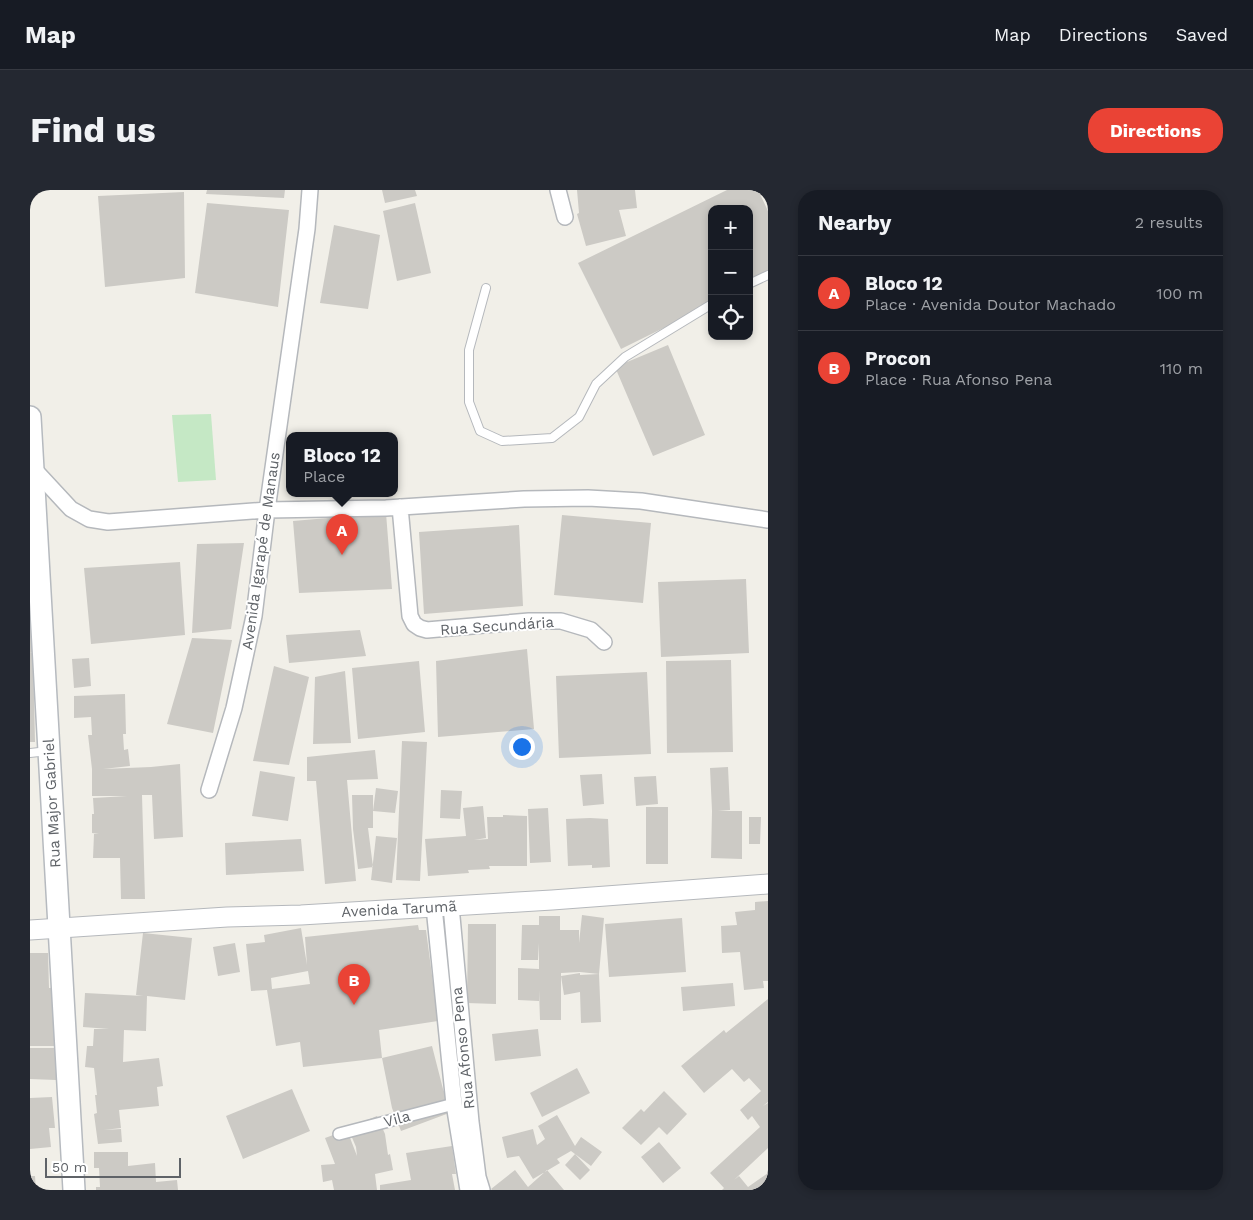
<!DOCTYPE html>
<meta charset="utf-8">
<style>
body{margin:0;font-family:"Work Sans",sans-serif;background:#242831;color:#f1f3f6}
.controls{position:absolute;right:15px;top:15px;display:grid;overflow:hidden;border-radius:10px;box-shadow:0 2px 8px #0003}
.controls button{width:45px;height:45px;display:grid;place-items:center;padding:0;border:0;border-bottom:1px solid #363941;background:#171b24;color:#f1f3f6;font:25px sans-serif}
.scale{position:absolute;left:15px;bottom:12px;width:136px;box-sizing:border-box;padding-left:5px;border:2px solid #5f6368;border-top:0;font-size:14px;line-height:18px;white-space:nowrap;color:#5f6368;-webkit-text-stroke:4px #fff;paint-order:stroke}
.you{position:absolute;left:491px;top:556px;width:18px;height:18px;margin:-12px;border:4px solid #fff;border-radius:50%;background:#1a73e8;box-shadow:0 0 0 8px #1a73e833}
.badge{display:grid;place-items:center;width:32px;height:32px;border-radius:50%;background:#ea4335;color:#fff;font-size:16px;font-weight:700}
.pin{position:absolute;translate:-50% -41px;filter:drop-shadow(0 1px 2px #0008)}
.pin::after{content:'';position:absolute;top:26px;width:18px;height:15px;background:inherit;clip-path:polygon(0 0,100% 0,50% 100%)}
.popup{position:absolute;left:256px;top:242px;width:112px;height:65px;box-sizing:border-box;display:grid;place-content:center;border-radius:10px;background:#171b24;filter:drop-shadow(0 1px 4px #0005);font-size:16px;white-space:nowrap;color:#9ea1a6}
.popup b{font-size:19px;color:#f1f3f6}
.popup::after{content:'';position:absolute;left:50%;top:100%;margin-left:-10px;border:10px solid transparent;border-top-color:#171b24}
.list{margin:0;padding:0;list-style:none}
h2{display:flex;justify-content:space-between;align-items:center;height:65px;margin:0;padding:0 20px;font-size:21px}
h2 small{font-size:16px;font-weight:400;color:#9ea1a6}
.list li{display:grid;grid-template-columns:32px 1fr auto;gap:15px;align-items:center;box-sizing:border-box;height:75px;padding:0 20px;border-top:1px solid #363941}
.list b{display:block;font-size:19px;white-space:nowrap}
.list p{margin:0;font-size:16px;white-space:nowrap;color:#9ea1a6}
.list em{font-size:16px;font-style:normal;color:#9ea1a6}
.icon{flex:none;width:28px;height:28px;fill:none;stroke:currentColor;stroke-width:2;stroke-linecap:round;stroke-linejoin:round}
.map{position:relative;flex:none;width:738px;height:1000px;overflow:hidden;border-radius:20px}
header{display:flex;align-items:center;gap:30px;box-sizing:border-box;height:70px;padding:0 25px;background:#171b24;border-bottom:1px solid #363941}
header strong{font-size:24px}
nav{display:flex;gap:28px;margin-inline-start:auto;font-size:18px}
.intro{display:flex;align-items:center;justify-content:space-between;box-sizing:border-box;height:120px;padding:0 30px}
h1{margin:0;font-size:35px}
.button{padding:12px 22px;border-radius:20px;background:#ea4335;color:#fff;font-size:18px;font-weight:700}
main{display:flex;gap:30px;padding:0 30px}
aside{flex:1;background:#171b24;border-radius:20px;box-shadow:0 2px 8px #0003}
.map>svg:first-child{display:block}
.green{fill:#c5e8c5}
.building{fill:#cccac5;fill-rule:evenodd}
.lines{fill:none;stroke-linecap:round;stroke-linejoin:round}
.service-casing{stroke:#b5b8bc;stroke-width:10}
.pedestrian-casing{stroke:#b5b8bc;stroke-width:14}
.minor-casing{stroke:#b5b8bc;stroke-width:18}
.tertiary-casing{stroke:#b5b8bc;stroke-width:21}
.secondary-casing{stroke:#b6babf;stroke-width:24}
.service{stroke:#fff;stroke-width:8}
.pedestrian{stroke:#fff;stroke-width:11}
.minor{stroke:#fff;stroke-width:15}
.tertiary{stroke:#fff;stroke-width:19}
.secondary{stroke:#fff;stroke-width:21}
.labels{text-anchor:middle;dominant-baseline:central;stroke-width:4;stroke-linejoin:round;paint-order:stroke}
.street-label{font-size:15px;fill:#5f6368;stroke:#fff}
</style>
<header>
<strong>Map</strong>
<nav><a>Map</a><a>Directions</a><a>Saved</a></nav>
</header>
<div class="intro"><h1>Find us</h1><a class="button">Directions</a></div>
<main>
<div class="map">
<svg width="738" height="1000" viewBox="0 0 738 1000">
<rect width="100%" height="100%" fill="#f1efe8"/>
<!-- green -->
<path class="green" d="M181,224L186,290L148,292L142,225Z"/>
<!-- building -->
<path class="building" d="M177,0H255L254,8L176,4Z
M352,0H385L387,6L355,13Z
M547,0H605L607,18L589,20L596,46L556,56L547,24L549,23Z
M697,0H738L730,4L738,21V86L719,96V19H682V114L591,159L548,73Z
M154,2L155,88L75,97L68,6Z
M177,13L259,20L248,117L165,103Z
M385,13L401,83L367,91L353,21Z
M304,35L350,45L338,119L290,113Z
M638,155L675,245L623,266L585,177Z
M356,323L362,399L269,403L263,331Z
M532,325L621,333L613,413L524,405Z
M489,335L493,416L394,424L389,342Z
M214,353L201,439L162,443L167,354Z
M150,372L155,445L61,454L54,378Z
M716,389L719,463L631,467L628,392Z
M0,423H3L4,462L0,463Z
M330,440L336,466L259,473L256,445Z
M162,448L202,450L183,543L137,534Z
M497,459L504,539L408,547L406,471Z
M0,463H3L5,552H0Z
M59,468L61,496L44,498L42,469Z
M701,470L703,562L637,563L636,471Z
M389,471L395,542L328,549L322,478Z
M244,476L279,487L259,575L223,571Z
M315,481L321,553L283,554L285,487Z
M617,482L621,564L529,568L526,486Z
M95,504L96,544H93L94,560L98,559L100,576L73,579L121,577L150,574L153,647L124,649L122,605H112L115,709H91L90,668H63L64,644H69L62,643V624H64L63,608L97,606H62V579L58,545H62L61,527L44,528V506Z
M372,551L397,552L390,691L366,690Z
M345,560L348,589L317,590L326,691L295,694L286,591H277V567Z
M698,577L700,620L688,621H712V669L681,668L682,621L680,578Z
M230,581L265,587L258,631L222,626Z
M572,584L574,614L553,616L550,585Z
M626,586L628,614L606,616L604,587Z
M346,598L368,601L365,623L343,621Z
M411,600L432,601L430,629L410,628Z
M322,605H343V638H338L343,677L328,679L323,639Z
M453,616L456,648L444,650L458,649L457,627H473V625L497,626V676H459L460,679L438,680L439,683L398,686L395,649L436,646L433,618Z
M616,617H638V674H616Z
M518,618L521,672L500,673L498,619Z
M719,627H731L730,654H719Z
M560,628L578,629L580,677L562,678V675L538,676L536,629Z
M346,646L367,648L362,693L341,690Z
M271,649L274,681L196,685L195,653Z
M738,711V791H733L734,798L714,800L710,762L692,763L691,736L707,735L705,722L725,720V712Z
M552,725L574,728L569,784L550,782L531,783V780V830H510L509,800V811L488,810V778L509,779V753L508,770H491L492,735H509V726H530V740H549V753Z
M652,728L656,782L579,787L575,734Z
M438,734H466V814L437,813Z
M388,735L389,740H396L408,831L349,840L352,868L273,877L270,852L246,856L237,800L221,801L216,754L235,752L234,745L271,738L277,775L275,747ZM278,781L280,794L242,799L241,788Z
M113,743L162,748L155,810L117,806L116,841L94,840L93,872L129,868L133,896L127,897L129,916L89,920L91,938L74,940L91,939L92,952L68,954L64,924L67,923L65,905H67L64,878L55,877L57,856H63L64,839H79L53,837L55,803L113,806L106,805Z
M205,753L210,782L188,786L183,757Z
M0,763H18L19,798H23L26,856H0Z
M550,783V785L569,784L571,832L551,833L550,802L534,805L531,786Z
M703,793L705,816L653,821L651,797Z
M738,809V912L733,916L738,913V958L704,990L709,986L718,997L738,983V1000H692L694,998L680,983L730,937L722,926L718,930L710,920L731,901L719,888L714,892L702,879L674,903L651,876L694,840L696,843Z
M508,839L511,866L465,871L462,844Z
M402,856L413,899L422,922L371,941L362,918L352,868Z
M0,858H26V890L0,889Z
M547,878L560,903L512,927L500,903Z
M262,899L280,941L213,969L196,926Z
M634,901L657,924L637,945L629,937L611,955L592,938L611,919L614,922Z
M22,907L25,938H19L21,957L0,959V908Z
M527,925L545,956L551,947L572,962L561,976L541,961L527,969L530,973L503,989L489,966L477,968L472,947L503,939L507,955L515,949L508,936Z
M347,926L355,944L358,965L360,964L363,980L345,984L347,1000H304L302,990L293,992L291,975L305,974L295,948L317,940L327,966L326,957L318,938Z
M629,952L651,978L633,993L611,967Z
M422,956L426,984H422L425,1000H350V995L381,990L376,963Z
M64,962H98V976L125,973L126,992L147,990L148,1000H66V997H70L69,978H64Z
M545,964L560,980L550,990L535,975Z
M485,980L498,997L517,980L534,1000H462L461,999Z
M0,986H5L6,1000H0Z"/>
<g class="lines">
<defs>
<path id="service" d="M719,94L738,85
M456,98L439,160V212L450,241L472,251L522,248L549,227L566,194L595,167L682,114
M0,563L18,561"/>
<path id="pedestrian" d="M309,944L424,914"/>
<path id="minor" d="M528,0L535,27
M3,278L41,319L59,329L78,332L237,320L356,318L494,309L558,308L611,311L738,330
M370,317L380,426L384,434L390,438L397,440L499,431H531L561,440L574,452
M179,600L204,518L224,426L237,320L277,39L280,0
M421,716L441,932L448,987L452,1000
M404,717L424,914L438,1000"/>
<path id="tertiary" d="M0,740L197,727L271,725L522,710L738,694"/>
<path id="secondary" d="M0,227L44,1000"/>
</defs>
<!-- service casing -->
<use href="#service" class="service-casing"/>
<!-- pedestrian casing -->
<use href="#pedestrian" class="pedestrian-casing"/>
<!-- minor casing -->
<use href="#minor" class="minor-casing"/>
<!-- tertiary casing -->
<use href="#tertiary" class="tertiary-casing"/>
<!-- secondary casing -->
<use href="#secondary" class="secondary-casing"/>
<!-- service -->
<use href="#service" class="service"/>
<!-- pedestrian -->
<use href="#pedestrian" class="pedestrian"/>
<!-- minor -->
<use href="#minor" class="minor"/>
<!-- tertiary -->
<use href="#tertiary" class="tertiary"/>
<!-- secondary -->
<use href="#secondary" class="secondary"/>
</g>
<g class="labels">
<!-- street labels -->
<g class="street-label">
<text transform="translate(231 361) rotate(-82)">Avenida Igarapé de Manaus</text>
<text transform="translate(467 436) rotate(-4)">Rua Secundária</text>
<text transform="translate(22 613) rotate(-93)">Rua Major Gabriel</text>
<text transform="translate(369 719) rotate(-3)">Avenida Tarumã</text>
<text transform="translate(433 858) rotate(-96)">Rua Afonso Pena</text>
<text transform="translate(367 929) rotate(-15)">Vila</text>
</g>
</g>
</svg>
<div class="controls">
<button>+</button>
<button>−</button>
<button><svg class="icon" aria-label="locate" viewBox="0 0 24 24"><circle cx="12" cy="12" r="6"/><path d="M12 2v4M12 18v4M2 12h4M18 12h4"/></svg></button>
</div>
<div class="scale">50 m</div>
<div class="you"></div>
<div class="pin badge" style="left:312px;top:365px">A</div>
<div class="popup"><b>Bloco 12</b>Place</div>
<div class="pin badge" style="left:324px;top:815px">B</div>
</div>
<aside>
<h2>Nearby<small>2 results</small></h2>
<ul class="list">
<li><span class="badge">A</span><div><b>Bloco 12</b><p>Place · Avenida Doutor Machado</p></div><em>100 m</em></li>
<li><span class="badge">B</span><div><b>Procon</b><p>Place · Rua Afonso Pena</p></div><em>110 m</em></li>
</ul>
</aside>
</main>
